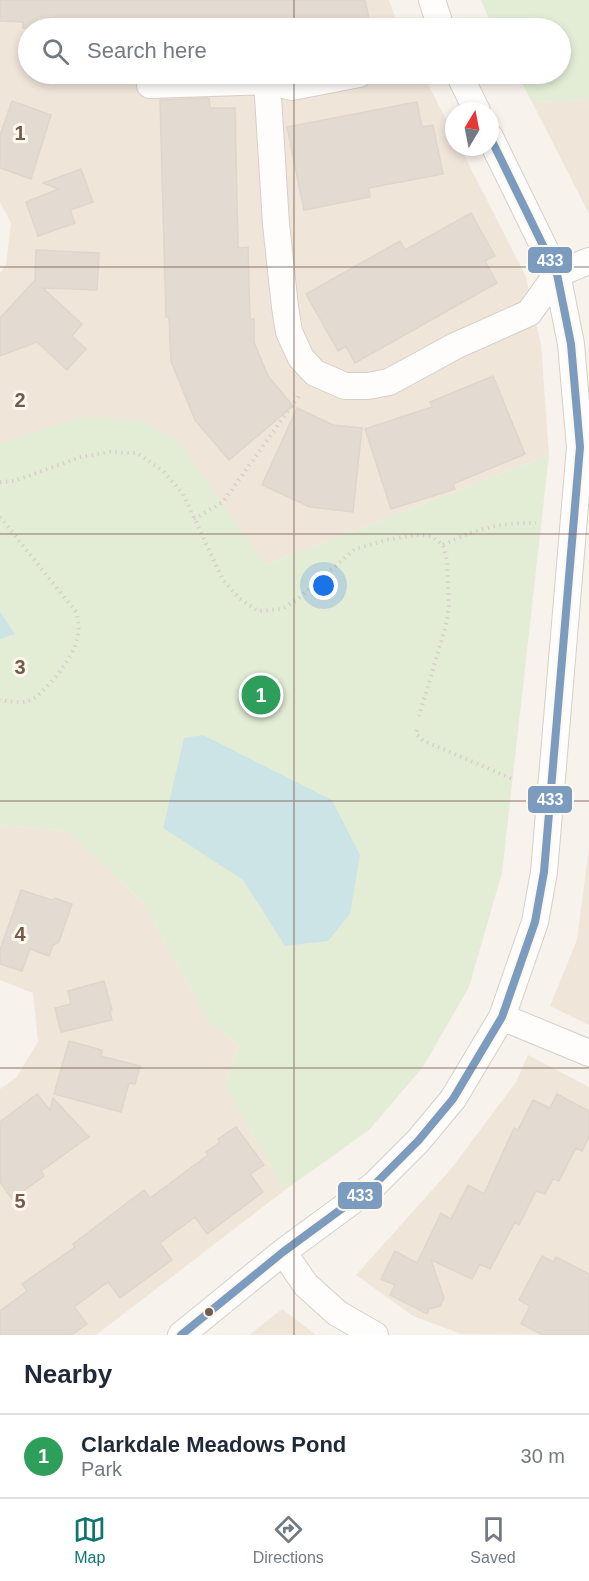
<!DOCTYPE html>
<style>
body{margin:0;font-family:Helvetica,sans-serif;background:#f6f6f7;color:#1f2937}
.compass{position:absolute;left:445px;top:102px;width:54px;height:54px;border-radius:50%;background:#fff;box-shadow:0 3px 9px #0003;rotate:10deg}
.you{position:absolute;left:324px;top:586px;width:21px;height:21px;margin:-15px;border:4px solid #fff;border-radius:50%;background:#1a73e8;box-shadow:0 0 0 9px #1a73e833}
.badge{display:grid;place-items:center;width:39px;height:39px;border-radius:50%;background:#0f766e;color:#fff;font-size:20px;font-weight:700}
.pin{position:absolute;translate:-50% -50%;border:3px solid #fff;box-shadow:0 2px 6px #0006}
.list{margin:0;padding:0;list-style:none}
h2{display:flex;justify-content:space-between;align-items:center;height:78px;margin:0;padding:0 24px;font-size:26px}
h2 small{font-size:20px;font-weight:400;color:#747a83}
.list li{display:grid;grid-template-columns:39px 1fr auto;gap:18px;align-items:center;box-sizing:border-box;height:84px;padding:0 24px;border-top:2px solid #e0e1e3}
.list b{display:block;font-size:22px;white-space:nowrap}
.list p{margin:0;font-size:20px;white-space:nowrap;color:#747a83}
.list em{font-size:20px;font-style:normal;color:#747a83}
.icon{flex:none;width:33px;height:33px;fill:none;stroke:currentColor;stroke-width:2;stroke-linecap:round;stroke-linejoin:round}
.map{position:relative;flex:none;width:589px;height:1335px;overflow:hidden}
.search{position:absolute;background:#fff;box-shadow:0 3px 9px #0003;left:18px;right:18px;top:18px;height:66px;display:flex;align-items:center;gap:15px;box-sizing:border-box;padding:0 21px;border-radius:33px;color:#747a83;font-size:22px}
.sheet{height:162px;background:#fff}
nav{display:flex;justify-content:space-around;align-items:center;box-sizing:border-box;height:84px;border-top:2px solid #e0e1e3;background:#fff;font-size:16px;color:#747a83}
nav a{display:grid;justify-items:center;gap:3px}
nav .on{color:#0f766e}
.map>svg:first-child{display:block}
.residential{fill:#f0e5d9}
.green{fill:#e3edd6}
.water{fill:#cde4e7}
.building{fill:#e3dad2;stroke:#dfd5cd;stroke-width:1.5}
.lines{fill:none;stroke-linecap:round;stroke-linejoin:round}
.minor-casing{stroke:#d6cfc9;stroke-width:28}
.path{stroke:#d8d0cb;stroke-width:4;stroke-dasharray:1.5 4.5;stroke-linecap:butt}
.minor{stroke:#fefdfc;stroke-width:26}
.bus-1-casing{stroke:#fef7ec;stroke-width:12}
.bus-1{stroke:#7b9bbf;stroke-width:8}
.grid{fill:none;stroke:#745a4c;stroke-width:1.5;stroke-opacity:0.55}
.bus-dot{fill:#745a4c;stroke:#fef7ec;stroke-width:2}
.grid-label{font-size:20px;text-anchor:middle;font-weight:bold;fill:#745a4c;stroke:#fef7ec;stroke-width:6;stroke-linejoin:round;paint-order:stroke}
.line-badge{stroke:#fef7ec;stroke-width:2}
.badge-label{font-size:16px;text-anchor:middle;font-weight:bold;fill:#fff}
</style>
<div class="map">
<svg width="589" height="1335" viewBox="0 0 589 1335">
<rect width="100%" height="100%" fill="#f7f2eb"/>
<!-- residential -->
<path class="residential" d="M0,0H389L399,28H28V74H423L454,135V147H460L526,277L541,345L549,455L266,565L179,442L0,444V273L6,265L11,223L0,202Z
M589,100V214L532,102Z
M0,825L66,831L144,903L209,1022L239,1045L225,1086L285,1190L96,1335H0V1089L16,1078L38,1042L33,993L0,980Z
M589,847V1025L550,1006L577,940Z
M528,1055L589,1087V1335L461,1334L413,1316L356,1275L451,1169L516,1082Z
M282,1309L316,1335H249Z"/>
<!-- green -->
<path class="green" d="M481,0H589V100L532,102L517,74H560V28H493Z
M81,417L140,420L179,442L266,565L549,455L502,873L469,987L423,1067L369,1130L285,1190L225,1086L239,1045L209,1022L144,903L66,831L0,825V444Z"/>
<!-- water -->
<path class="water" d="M0,612L15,634L0,639Z
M203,735L332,800L360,855L350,914L328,941L285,946L243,880L163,828L184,738Z"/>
<!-- building -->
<path class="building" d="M0,0H365L371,28H23V22L0,21Z
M209,98L210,108H235L238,248L248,247L250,319H254V342L268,376L293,406L229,460L195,420L171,361L169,317H166L160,100Z
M12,101L51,115L31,179L0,168V135Z
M417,102L422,127L433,125L443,174L369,188L370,197L304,210L287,127Z
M81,169L93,202L70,210L75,223L38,236L26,202L59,189L43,183Z
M471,213L495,256L485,261L497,283L355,363L346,346L338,351L306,294L400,241L405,250Z
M36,250L99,253L97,290L43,288L82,324L72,336L86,349L67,370L37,342L0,356V318L35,280Z
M493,376L525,454L453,484L455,489L391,509L365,429L432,407L430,402Z
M297,408L333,425L362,428L353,512L310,507L262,485Z
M21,890L52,900L55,898L72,904L59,942L53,945L49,956L30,949L22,971L0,964V950Z
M104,981L112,1010L110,1011L112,1020L61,1032L55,1008L71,1004L68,991Z
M69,1041L102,1050L101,1056L140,1066L135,1084L129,1083L121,1112L54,1094Z
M37,1094L50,1110L53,1098L89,1137L41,1171L44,1176L12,1199L0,1182V1122Z
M557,1094L589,1111V1137L582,1151L576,1148L559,1181L553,1179L545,1194L536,1191L519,1225L515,1222L490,1269L480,1264L472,1279L431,1260L444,1298L440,1306L429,1309L427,1314L390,1295L395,1285L381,1279L395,1251L417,1263L441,1213L451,1219L468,1185L484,1194L514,1128L518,1130L533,1100L550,1108Z
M236,1127L264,1165L250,1174L263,1192L207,1234L195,1217L160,1243L172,1260L120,1298L108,1282L74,1307L87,1324L71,1335H0V1311L27,1291L22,1284L75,1247L73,1244L144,1190L150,1198L208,1155L206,1152L220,1142L218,1139Z
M542,1256L553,1262L556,1257L589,1274V1335H543L521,1324L530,1306L519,1300Z"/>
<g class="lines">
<defs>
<path id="minor" d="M432,0L441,28
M459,74L477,111
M267,81L276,224L285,307L289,332L301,358L315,373L345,386H368L389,382L455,346L529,313L557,274L589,261
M150,85L267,81L292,87L359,74
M502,1017L589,1053
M283,1252L306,1285L337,1313L375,1335
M181,1335L283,1252L374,1185L418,1141L453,1099L502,1017L535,922L544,872L580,447L571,344L557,274L490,137"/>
</defs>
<!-- minor casing -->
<use href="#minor" class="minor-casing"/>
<!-- path -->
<path class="path" d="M0,482L14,481L81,457L110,452L137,453L163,471L183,494L223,580L239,598L258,611L282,609L299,598L355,549L386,540L416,535L431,536L443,545L447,560L449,608L445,629L419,716
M0,517L77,613C78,622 80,631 77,640C74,656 43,697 28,701C20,704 8,701 0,700
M194,519L223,502L301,393
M443,545C478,528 497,523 536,523
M417,730L416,734L424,741L515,780"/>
<!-- minor -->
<use href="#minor" class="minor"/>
<defs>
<path id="bus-1" d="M181,1335L283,1252L374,1185L418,1141L453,1099L502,1017L535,922L544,872L580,447L571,344L557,274L490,137"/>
</defs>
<!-- bus-1 casing -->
<use href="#bus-1" class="bus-1-casing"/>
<!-- bus-1 -->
<use href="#bus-1" class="bus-1"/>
</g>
<!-- grid -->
<path class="grid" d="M294,0V28M294,74V1335M0,267H589M0,534H589M0,801H589M0,1068H589"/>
<!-- markers -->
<circle class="bus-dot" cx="209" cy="1312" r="5"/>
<g class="grid-label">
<text x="20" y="140">1</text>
<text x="20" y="407">2</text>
<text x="20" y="674">3</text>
<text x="20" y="941">4</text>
<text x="20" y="1208">5</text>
</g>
<g class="line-badge">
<rect x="527" y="246" width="46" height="28" rx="6" fill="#7b9bbf"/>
<rect x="527" y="785" width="46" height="29" rx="6" fill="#7b9bbf"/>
<rect x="337" y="1181" width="46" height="29" rx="6" fill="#7b9bbf"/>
</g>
<g class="badge-label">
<text x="550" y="266">433</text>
<text x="550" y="805">433</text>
<text x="360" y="1201">433</text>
</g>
</svg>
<svg class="compass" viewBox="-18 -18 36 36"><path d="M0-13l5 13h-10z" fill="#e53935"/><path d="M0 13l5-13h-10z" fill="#747a83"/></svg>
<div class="you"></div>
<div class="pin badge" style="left:261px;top:695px;background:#2e9e5b">1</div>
<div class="search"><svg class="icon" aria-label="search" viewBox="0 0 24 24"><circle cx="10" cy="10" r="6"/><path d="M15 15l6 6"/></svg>Search here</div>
</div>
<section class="sheet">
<h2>Nearby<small></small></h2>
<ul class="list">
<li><span class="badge" style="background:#2e9e5b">1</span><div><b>Clarkdale Meadows Pond</b><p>Park</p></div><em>30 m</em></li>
</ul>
</section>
<nav>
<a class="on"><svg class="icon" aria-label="map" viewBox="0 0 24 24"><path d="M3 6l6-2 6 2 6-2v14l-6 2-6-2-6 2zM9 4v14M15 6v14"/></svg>Map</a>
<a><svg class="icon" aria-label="directions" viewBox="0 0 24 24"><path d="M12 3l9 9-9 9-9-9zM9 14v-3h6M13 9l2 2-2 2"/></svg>Directions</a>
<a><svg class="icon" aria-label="saved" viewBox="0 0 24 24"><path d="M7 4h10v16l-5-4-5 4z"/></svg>Saved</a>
</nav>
